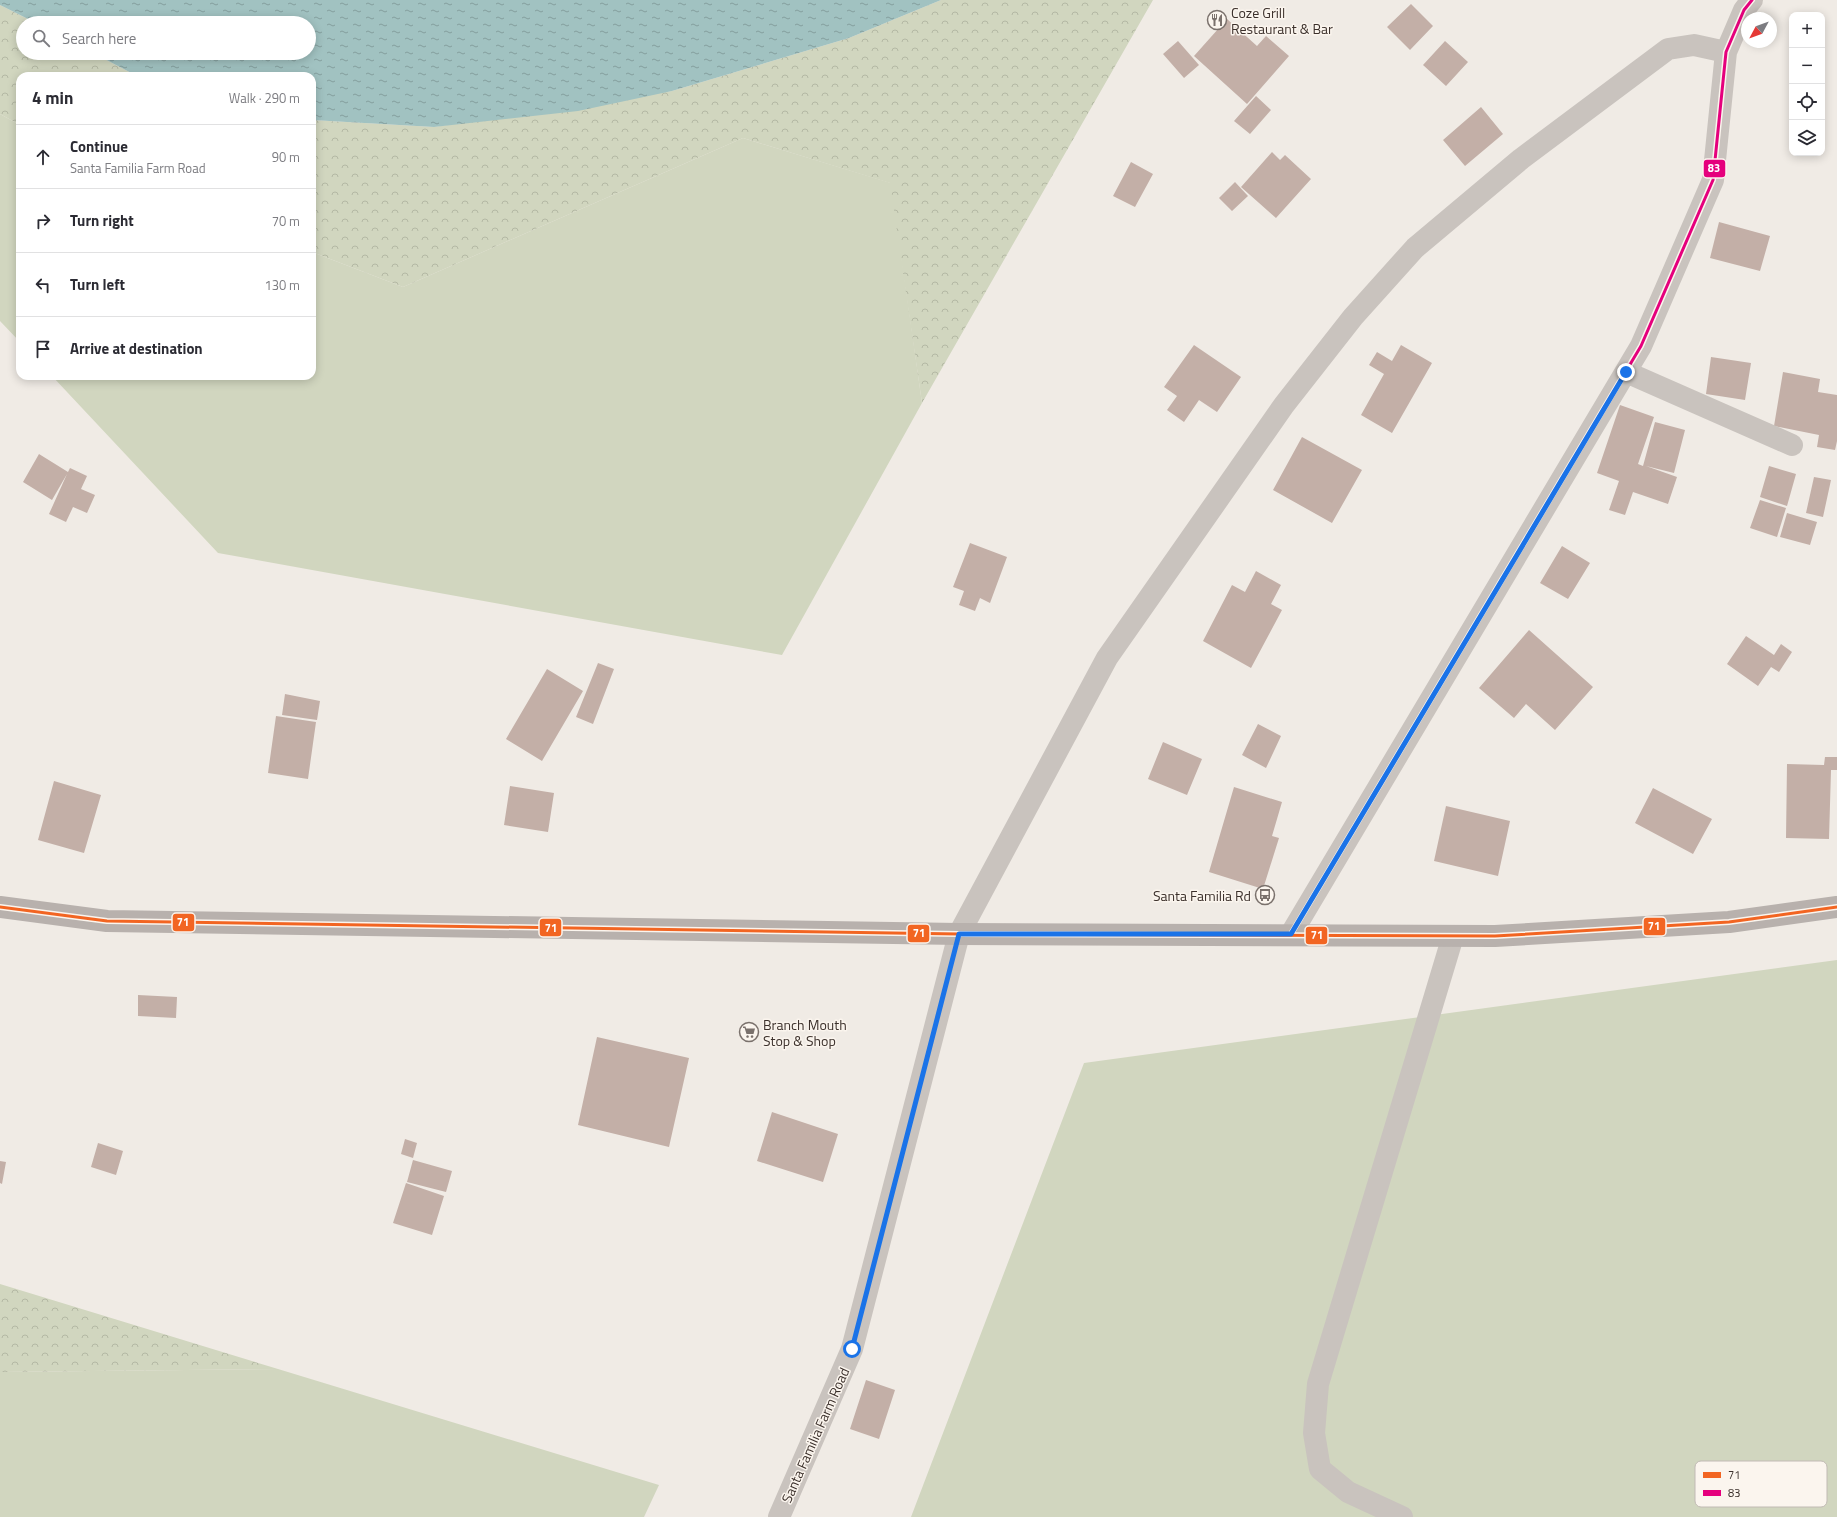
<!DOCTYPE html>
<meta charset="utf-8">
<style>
body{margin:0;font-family:"Titillium Web",sans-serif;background:#f2f2f3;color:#2b2b33}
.controls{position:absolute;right:12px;top:12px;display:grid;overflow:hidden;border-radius:8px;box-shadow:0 2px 10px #0003}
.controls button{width:36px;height:36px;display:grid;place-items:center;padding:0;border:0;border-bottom:1px solid #e1e1e2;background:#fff;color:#2b2b33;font:20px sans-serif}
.compass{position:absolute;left:1741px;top:12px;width:36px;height:36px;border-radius:50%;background:#fff;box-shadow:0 2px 10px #0003;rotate:229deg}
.stop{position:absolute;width:12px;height:12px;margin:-9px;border:3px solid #1a73e8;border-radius:50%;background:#fff}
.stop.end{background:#1a73e8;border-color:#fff;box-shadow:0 1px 4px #0008}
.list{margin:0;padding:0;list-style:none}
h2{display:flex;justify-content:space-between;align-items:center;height:52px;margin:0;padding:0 16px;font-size:17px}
h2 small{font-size:13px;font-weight:400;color:#7c7c81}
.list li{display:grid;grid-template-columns:26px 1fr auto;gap:12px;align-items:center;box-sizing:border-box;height:64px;padding:0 16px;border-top:1px solid #e1e1e2}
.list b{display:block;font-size:15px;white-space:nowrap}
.list p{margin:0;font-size:13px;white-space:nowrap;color:#7c7c81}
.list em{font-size:13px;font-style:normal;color:#7c7c81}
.icon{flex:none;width:22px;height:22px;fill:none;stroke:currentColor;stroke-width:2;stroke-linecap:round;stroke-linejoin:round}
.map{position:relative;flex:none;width:1837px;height:1517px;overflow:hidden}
.search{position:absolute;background:#fff;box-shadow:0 2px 10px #0003;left:16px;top:16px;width:300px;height:44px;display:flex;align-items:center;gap:10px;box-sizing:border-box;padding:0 14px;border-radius:22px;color:#7c7c81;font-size:15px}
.panel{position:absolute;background:#fff;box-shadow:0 2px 10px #0003;left:16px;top:72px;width:300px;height:308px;border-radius:12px}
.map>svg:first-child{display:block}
.green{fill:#d1d6bf}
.forest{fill:url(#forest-crowns)}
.water{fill:url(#water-ripples)}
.building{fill:#c3afa7}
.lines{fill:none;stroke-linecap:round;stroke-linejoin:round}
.minor{stroke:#c9c3be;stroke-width:22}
.major{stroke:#b8b1ad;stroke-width:22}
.bus-1-casing{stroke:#fbf5ee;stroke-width:6}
.bus-2-casing{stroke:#fbf5ee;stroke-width:6}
.bus-1{stroke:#f26522;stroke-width:3}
.bus-2{stroke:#e5007d;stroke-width:3}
.route{stroke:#1a73e8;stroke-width:5}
.labels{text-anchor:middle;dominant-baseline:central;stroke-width:3;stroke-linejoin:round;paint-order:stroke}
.poi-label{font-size:14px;fill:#3b302b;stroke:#fbf5ee;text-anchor:start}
.street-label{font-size:14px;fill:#3b302b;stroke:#fbf5ee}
.key{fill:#fbf5ee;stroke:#c1bab4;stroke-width:1}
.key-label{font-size:11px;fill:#3b302b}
.line-badge{stroke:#fbf5ee;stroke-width:1.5}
.badge-label{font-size:11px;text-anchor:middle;font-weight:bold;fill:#fff}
</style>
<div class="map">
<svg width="1837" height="1517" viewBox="0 0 1837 1517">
<defs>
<pattern id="forest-crowns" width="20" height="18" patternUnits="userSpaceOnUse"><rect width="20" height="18" fill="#d1d6bf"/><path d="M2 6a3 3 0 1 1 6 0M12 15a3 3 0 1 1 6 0" fill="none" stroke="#b4b8a4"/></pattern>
<pattern id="water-ripples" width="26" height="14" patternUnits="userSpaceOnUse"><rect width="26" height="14" fill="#a1c2c1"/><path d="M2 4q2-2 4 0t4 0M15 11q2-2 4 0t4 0" fill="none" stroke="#849e9d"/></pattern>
</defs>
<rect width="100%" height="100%" fill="#f0ebe5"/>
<!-- green -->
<path class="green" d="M0,114L20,125V342L0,321Z
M743,138L891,183L922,403L782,655L218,553L52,376H312V252L403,287Z
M1837,960V1517H911L1084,1063Z
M278,1369L659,1485L644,1517H0V1372Z"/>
<!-- forest -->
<path class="forest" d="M941,0H1153L922,403L890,183L743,138L403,287L312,252V120L434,127L672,91L849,38Z
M0,5L36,23H23V53H93L137,76H20V125L0,114Z
M0,1284L278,1369L0,1372Z"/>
<!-- water -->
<path class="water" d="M0,0H941L849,38L672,91L578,111L434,127L312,120V76H137L93,53H309V23H36L0,5Z"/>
<!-- building -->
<path class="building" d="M1411,4L1433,26L1410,50L1387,27Z
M1227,19L1257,46L1266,36L1289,56L1247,104L1194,56Z
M1178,41L1199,65L1184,78L1163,54Z
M1445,41L1468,62L1446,86L1423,65Z
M1256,96L1271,110L1250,134L1234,121Z
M1481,107L1503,134L1465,166L1443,140Z
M1272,152L1280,160L1285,155L1311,179L1276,218L1241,187Z
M1131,162L1153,174L1135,207L1113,196Z
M1235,182L1248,196L1232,211L1219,198Z
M1719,222L1770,236L1760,271L1710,258Z
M1194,345L1241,377L1217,412L1199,400L1184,422L1167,410L1177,396L1164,387Z
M1401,345L1432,363L1392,433L1361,415L1384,374L1369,365L1377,352L1392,361Z
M1711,357L1751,363L1745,400L1706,394Z
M1783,372L1820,379L1818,392L1837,395V441L1835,450L1817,447L1819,435L1774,426Z
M1620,405L1654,417L1638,464L1643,466L1655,422L1685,430L1674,473L1646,466L1677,477L1668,504L1633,492L1625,515L1609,510L1619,481L1597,473Z
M1302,437L1362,470L1332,523L1273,490Z
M39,454L68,472L70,468L87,476L81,489L95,495L87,513L73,507L66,522L49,514L67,474L52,500L23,482Z
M1769,466L1796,474L1787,506L1760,497Z
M1814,477L1831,480L1823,517L1806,513Z
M1760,500L1786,508L1777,537L1750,528Z
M1787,513L1817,522L1810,545L1780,537Z
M970,543L1007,557L990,603L980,598L975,611L959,605L964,591L953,587Z
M1562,546L1590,563L1568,599L1540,583Z
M1256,571L1281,585L1271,604L1282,610L1251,668L1203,641L1232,585L1245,592Z
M1529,630L1593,687L1555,730L1526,704L1514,718L1479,688Z
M1746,636L1774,655L1781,644L1792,652L1779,672L1771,667L1758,686L1727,664Z
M598,663L614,669L593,724L576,717Z
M547,669L583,691L542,761L506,739Z
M285,694L320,701L317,720L282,715Z
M276,716L316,722L308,779L268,773Z
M1258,724L1281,736L1266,768L1242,755Z
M1163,742L1202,759L1187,795L1148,779Z
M1825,757H1837V770H1831L1829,839L1786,838L1787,764L1824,765Z
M54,781L101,795L84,853L38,840Z
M510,786L554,793L548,832L504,825Z
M1234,787L1282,802L1272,836L1279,838L1263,889L1209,872Z
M1653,788L1712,819L1693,854L1635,823Z
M1446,806L1510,821L1498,876L1434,861Z
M138,995L177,997L176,1018L138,1016Z
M597,1037L689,1058L669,1147L578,1125Z
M772,1112L838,1134L823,1182L757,1161Z
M405,1139L417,1143L413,1158L401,1154Z
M98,1143L123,1151L116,1175L91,1167Z
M413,1160L452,1171L446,1192L407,1182Z
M0,1161L6,1162L2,1184L0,1183Z
M406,1183L444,1196L432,1235L393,1223Z
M866,1380L895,1390L879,1439L850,1429Z"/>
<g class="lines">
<!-- minor -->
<path class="minor" d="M1626,372L1792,445
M1291,934L1641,346L1713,180L1726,52L1744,10L1752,0
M779,1517L852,1349L959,934L1107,658L1284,405L1353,317L1415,248L1521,159L1668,49L1694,45L1726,52
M1402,1517L1348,1492L1320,1469L1314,1433L1318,1384L1453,936"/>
<!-- major -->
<path class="major" d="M0,907L107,921L959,934L1495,936L1729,922L1837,907"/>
<defs>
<path id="bus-1" d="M0,907L107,921L959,934L1495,936L1729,922L1837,907"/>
<path id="bus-2" d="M1291,934L1641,346L1713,180L1726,52L1744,10L1752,0"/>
</defs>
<!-- bus-1 casing -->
<use href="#bus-1" class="bus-1-casing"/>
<!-- bus-2 casing -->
<use href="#bus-2" class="bus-2-casing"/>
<!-- bus-1 -->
<use href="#bus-1" class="bus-1"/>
<!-- bus-2 -->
<use href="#bus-2" class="bus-2"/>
</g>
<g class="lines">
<!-- route -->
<path class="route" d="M852,1349L959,934H1291L1626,372"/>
</g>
<!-- icons -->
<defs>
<symbol id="restaurant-ring" viewBox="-11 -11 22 22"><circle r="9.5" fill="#fbf5ee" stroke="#7a716c" stroke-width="1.5"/><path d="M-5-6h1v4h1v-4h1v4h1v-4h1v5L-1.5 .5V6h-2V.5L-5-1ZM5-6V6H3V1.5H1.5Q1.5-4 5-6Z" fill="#7a716c"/></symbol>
<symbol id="bus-ring" viewBox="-11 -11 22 22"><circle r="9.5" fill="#fbf5ee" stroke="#7a716c" stroke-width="1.5"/><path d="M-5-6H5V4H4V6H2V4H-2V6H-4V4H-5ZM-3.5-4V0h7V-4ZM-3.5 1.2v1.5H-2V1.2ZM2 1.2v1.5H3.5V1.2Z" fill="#7a716c"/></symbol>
<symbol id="supermarket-ring" viewBox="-11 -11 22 22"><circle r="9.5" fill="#fbf5ee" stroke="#7a716c" stroke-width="1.5"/><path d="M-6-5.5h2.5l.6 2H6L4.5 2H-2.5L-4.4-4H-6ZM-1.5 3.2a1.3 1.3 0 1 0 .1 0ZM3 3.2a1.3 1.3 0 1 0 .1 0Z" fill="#7a716c"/></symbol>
</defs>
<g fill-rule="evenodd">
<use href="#restaurant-ring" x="1206" y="9" width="22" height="22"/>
<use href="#bus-ring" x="1254" y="884" width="22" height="22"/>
<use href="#supermarket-ring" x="738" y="1021" width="22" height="22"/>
</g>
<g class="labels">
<!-- poi labels -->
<g class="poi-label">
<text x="1231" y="12">Coze Grill<tspan x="1231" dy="16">Restaurant &amp; Bar</tspan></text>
<text x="1251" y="895" text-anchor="end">Santa Familia Rd</text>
<text x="763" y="1024">Branch Mouth<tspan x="763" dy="16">Stop &amp; Shop</tspan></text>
</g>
<!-- street labels -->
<g class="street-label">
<text transform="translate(815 1435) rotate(-66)">Santa Familia Farm Road</text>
</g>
</g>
<!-- legend -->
<rect x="1695" y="1461" width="132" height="46" rx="6" class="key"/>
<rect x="1703" y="1472" width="18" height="6" fill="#f26522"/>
<rect x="1703" y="1490" width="18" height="6" fill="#e5007d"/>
<g class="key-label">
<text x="1728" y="1479">71</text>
<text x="1728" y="1497">83</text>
</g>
<g class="line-badge">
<rect x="1703" y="159" width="23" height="19" rx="4" fill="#e5007d"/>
<rect x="172" y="913" width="23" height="19" rx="4" fill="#f26522"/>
<rect x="1643" y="917" width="23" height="19" rx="4" fill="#f26522"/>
<rect x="539" y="918" width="23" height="19" rx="4" fill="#f26522"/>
<rect x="907" y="924" width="23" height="19" rx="4" fill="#f26522"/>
<rect x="1305" y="926" width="23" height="19" rx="4" fill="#f26522"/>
</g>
<g class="badge-label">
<text x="1714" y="172">83</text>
<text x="183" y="926">71</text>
<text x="1654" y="930">71</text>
<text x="551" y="932">71</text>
<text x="919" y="937">71</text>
<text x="1317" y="939">71</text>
</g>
</svg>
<div class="controls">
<button>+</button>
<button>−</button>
<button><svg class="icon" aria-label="locate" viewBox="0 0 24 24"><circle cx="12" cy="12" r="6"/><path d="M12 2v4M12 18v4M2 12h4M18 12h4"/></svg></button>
<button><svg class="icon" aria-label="layers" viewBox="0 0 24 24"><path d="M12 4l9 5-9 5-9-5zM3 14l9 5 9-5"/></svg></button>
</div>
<svg class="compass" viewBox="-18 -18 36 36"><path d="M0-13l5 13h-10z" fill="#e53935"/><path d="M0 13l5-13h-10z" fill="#7c7c81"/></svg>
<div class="stop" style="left:852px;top:1349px"></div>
<div class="stop end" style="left:1626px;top:372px"></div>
<div class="search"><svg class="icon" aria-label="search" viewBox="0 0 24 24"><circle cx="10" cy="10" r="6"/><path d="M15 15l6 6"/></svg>Search here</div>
<section class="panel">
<h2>4 min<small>Walk · 290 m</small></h2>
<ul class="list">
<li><svg class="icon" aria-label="ahead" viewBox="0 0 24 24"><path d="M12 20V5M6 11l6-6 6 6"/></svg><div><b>Continue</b><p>Santa Familia Farm Road</p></div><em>90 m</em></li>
<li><svg class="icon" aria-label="right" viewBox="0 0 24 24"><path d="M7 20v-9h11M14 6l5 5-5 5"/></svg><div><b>Turn right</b></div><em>70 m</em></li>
<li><svg class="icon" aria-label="left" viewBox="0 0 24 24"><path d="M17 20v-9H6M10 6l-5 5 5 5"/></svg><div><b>Turn left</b></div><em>130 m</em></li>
<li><svg class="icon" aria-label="arrive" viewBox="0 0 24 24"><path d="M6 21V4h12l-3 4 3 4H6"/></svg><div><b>Arrive at destination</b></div></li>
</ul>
</section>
</div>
